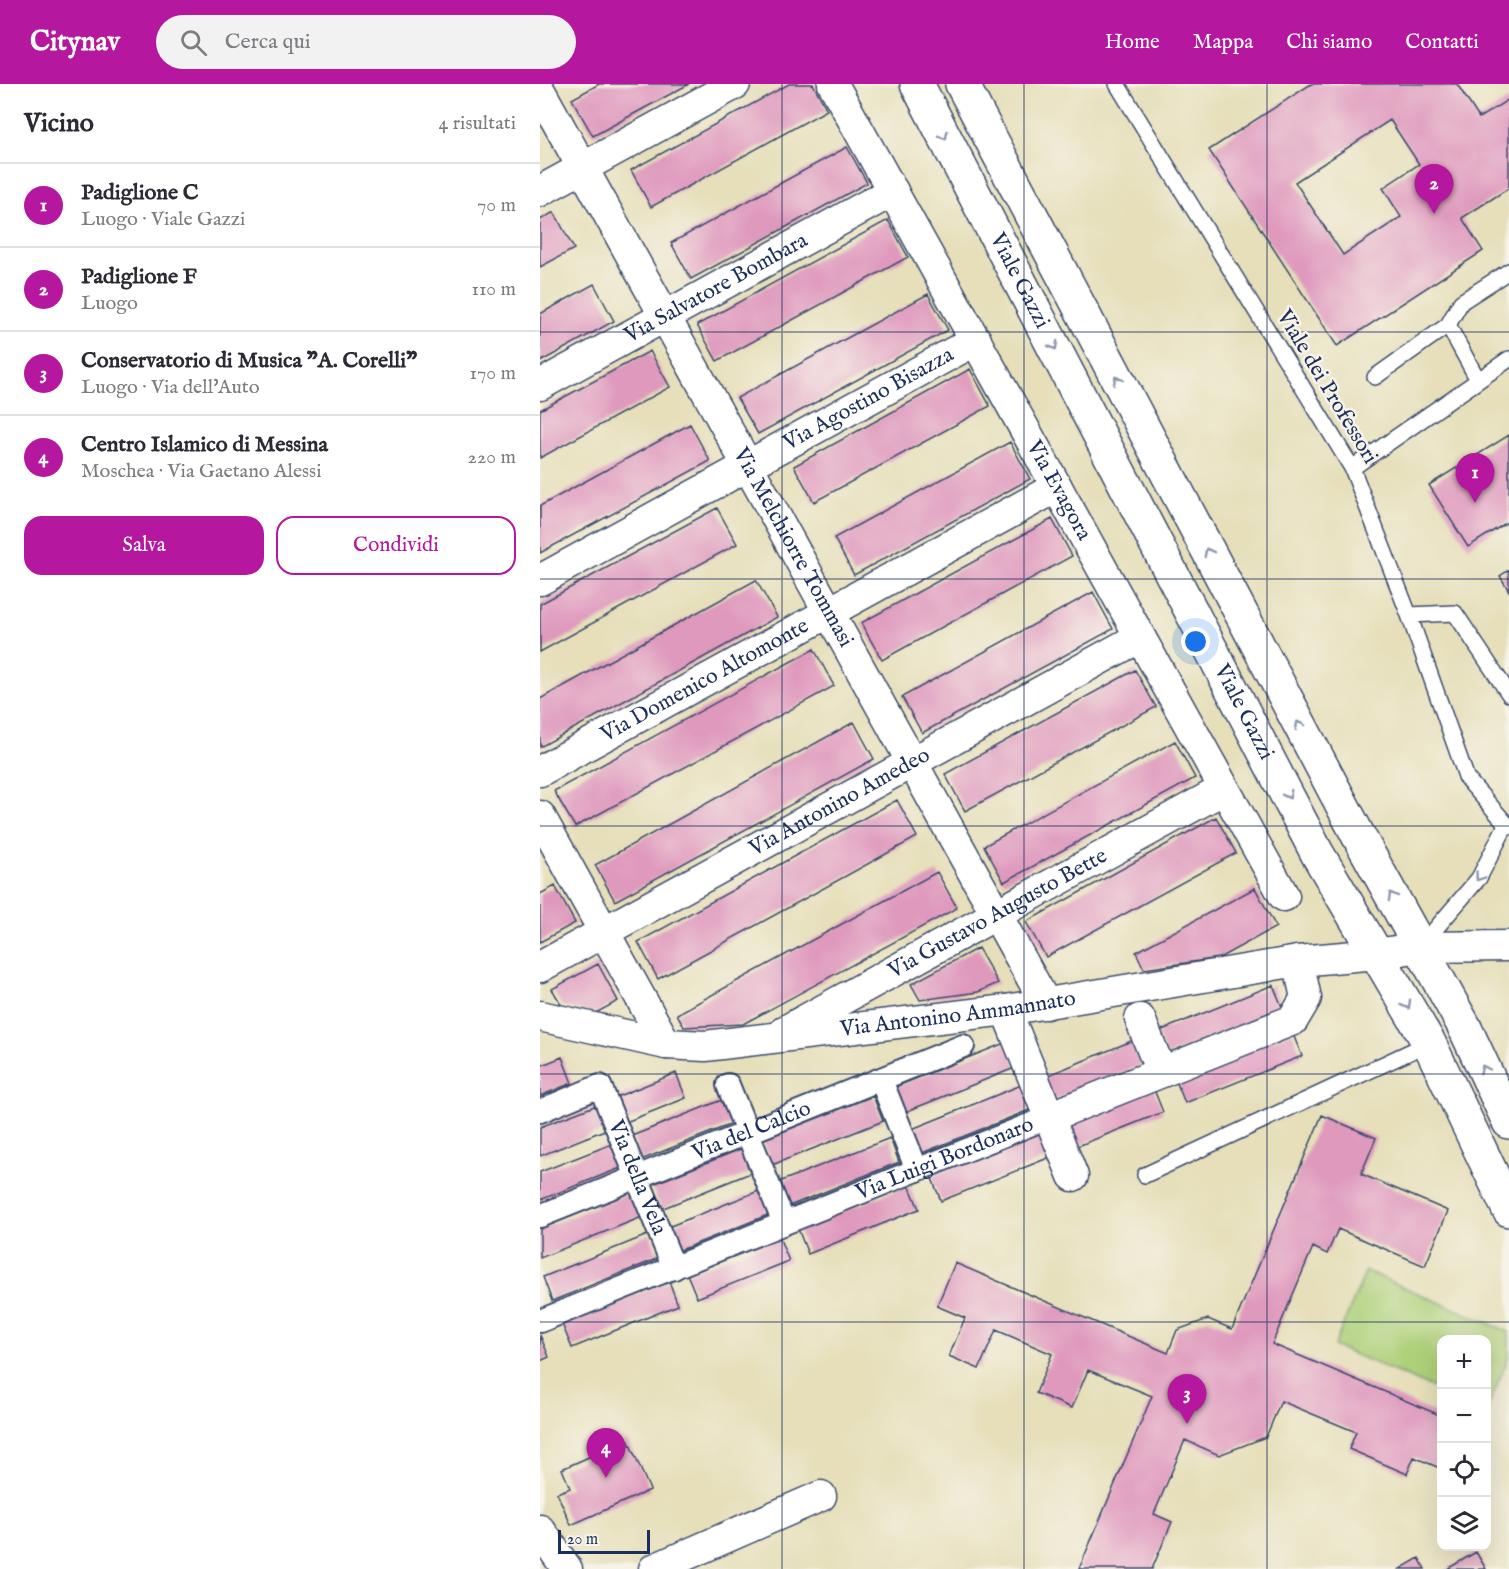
<!DOCTYPE html>
<html lang="it">
<meta charset="utf-8">
<style>
body{margin:0;font-family:"IM FELL English",serif;background:#f2f2f3;color:#2b2b33}
.controls{position:absolute;right:18px;bottom:18px;display:grid;overflow:hidden;border-radius:12px;box-shadow:0 6px 24px #0002}
.controls button{width:54px;height:54px;display:grid;place-items:center;padding:0;border:0;border-bottom:2px solid #e1e1e2;background:#fff;color:#2b2b33;font:30px sans-serif}
.scale{position:absolute;left:18px;bottom:15px;width:92px;box-sizing:border-box;padding-left:6px;border:3px solid #1b2f5e;border-top:0;font-size:16px;line-height:21px;white-space:nowrap;color:#1b2f5e;-webkit-text-stroke:4px #f7f3e8;paint-order:stroke}
.you{position:absolute;left:656px;top:558px;width:21px;height:21px;margin:-15px;border:4px solid #fff;border-radius:50%;background:#1a73e8;box-shadow:0 0 0 9px #1a73e833}
.badge{display:grid;place-items:center;width:39px;height:39px;border-radius:50%;background:#b5179e;color:#fff;font-size:20px;font-weight:700}
.pin{position:absolute;translate:-50% -50px;filter:drop-shadow(0 2px 3px #0008)}
.pin::after{content:'';position:absolute;top:32px;width:21px;height:18px;background:inherit;clip-path:polygon(0 0,100% 0,50% 100%)}
.list{margin:0;padding:0;list-style:none}
h2{display:flex;justify-content:space-between;align-items:center;height:78px;margin:0;padding:0 24px;font-size:26px}
h2 small{font-size:20px;font-weight:400;color:#7c7c81}
.list li{display:grid;grid-template-columns:39px 1fr auto;gap:18px;align-items:center;box-sizing:border-box;height:84px;padding:0 24px;border-top:2px solid #e1e1e2}
.list b{display:block;font-size:22px;white-space:nowrap}
.list p{margin:0;font-size:20px;white-space:nowrap;color:#7c7c81}
.list em{font-size:20px;font-style:normal;color:#7c7c81}
.actions{display:flex;gap:12px;padding:18px 24px}
.actions a{flex:1;padding:14px 0;border:2px solid #b5179e;border-radius:18px;text-align:center;font-size:21px;color:#b5179e}
.actions .main{background:#b5179e;color:#fff}
.icon{flex:none;width:33px;height:33px;fill:none;stroke:currentColor;stroke-width:2;stroke-linecap:round;stroke-linejoin:round}
.map{position:relative;flex:none;width:969px;height:1485px;overflow:hidden}
header{display:flex;align-items:center;gap:36px;box-sizing:border-box;height:84px;padding:0 30px;background:#b5179e;color:#fff}
header strong{font-size:28px}
nav{display:flex;gap:33px;margin-inline-start:auto;font-size:21px}
.search{width:420px;height:54px;background:#f2f2f3;display:flex;align-items:center;gap:15px;box-sizing:border-box;padding:0 21px;border-radius:33px;color:#7c7c81;font-size:22px}
main{display:flex}
aside{flex:1;background:#fff}
.map>svg:first-child{display:block}
.green{fill:#add079;stroke:#64806c;stroke-width:1.5}
.building{fill:#df99bd;fill-rule:evenodd}
.lines{fill:none;stroke-linecap:round;stroke-linejoin:round}
.service-casing{stroke:#39496c;stroke-width:18}
.pedestrian-casing{stroke:#39496c;stroke-width:26}
.minor-casing{stroke:#39496c;stroke-width:33}
.secondary-casing{stroke:#39496c;stroke-width:36}
.service{stroke:#fff;stroke-width:15}
.pedestrian{stroke:#fff;stroke-width:22}
.minor{stroke:#fff;stroke-width:30}
.secondary{stroke:#fff;stroke-width:33}
.oneway{stroke:#8d97ae}
.grid{fill:none;stroke:#1b2f5e;stroke-width:1.5;stroke-opacity:0.55}
.labels{text-anchor:middle;dominant-baseline:central;stroke-width:5;stroke-linejoin:round;paint-order:stroke}
.street-label{font-size:22px;fill:#1b2f5e;stroke:#f7f3e8}
</style>
<header>
<strong>Citynav</strong>
<div class="search"><svg class="icon" aria-label="search" viewBox="0 0 24 24"><circle cx="10" cy="10" r="6"/><path d="M15 15l6 6"/></svg>Cerca qui</div>
<nav><a>Home</a><a>Mappa</a><a>Chi siamo</a><a>Contatti</a></nav>
</header>
<main>
<aside>
<h2>Vicino<small>4 risultati</small></h2>
<ul class="list">
<li><span class="badge">1</span><div><b>Padiglione C</b><p>Luogo · Viale Gazzi</p></div><em>70 m</em></li>
<li><span class="badge">2</span><div><b>Padiglione F</b><p>Luogo</p></div><em>110 m</em></li>
<li><span class="badge">3</span><div><b>Conservatorio di Musica &quot;A. Corelli&quot;</b><p>Luogo · Via dell'Auto</p></div><em>170 m</em></li>
<li><span class="badge">4</span><div><b>Centro Islamico di Messina</b><p>Moschea · Via Gaetano Alessi</p></div><em>220 m</em></li>
</ul>
<div class="actions"><a class="main">Salva</a><a>Condividi</a></div>
</aside>
<div class="map">
<svg width="969" height="1485" viewBox="0 0 969 1485">
<rect width="100%" height="100%" fill="#f7f3e8"/>
<filter id="ink" filterUnits="userSpaceOnUse"><feTurbulence type="fractalNoise" baseFrequency=".0167" numOctaves="2"/><feDisplacementMap in="SourceGraphic" scale="12" xChannelSelector="R" yChannelSelector="G"/><feConvolveMatrix kernelMatrix="1 2 1 2 8 2 1 2 1" color-interpolation-filters="sRGB"/></filter>
<filter id="wash" filterUnits="userSpaceOnUse"><feTurbulence type="fractalNoise" baseFrequency=".008" numOctaves="4" result="noise"/><feDisplacementMap in="SourceGraphic" scale="24" xChannelSelector="R" yChannelSelector="G"/><feGaussianBlur stdDeviation="1.35" result="paint"/><feColorMatrix in="noise" values="0 0 0 0 0 0 0 0 0 0 0 0 0 0 0 0 0 1.4 0 .05"/><feComposite in="paint" operator="in"/></filter>
<g filter="url(#wash)">
<rect width="100%" height="100%" fill="#e6dfba"/>
<!-- green -->
<path class="green" d="M826,1187L969,1248V1272L947,1326L946,1256H902L901,1307L794,1262Z"/>
<g id="blocks">
<!-- building -->
<path class="building" d="M59,0H149L53,52L32,15Z
M249,0H273L287,26L111,123L91,86Z
M771,0H917L939,34L969,15V104L922,134L943,167L797,262L669,66ZM850,36L879,80L843,104L861,133L803,171L755,98Z
M307,63L327,99L151,195L131,159Z
M14,128L34,165L0,183V136Z
M348,136L368,173L177,277L157,241Z
M54,200L74,237L0,278V230Z
M388,210L408,246L218,350L197,314Z
M110,267L130,303L0,374V326Z
M430,285L450,322L274,418L254,382Z
M150,340L170,377L0,469V422Z
M969,351V437L928,463L889,401Z
M470,358L490,395L314,491L294,454Z
M177,424L197,460L0,568V520Z
M512,435L532,472L342,576L321,539Z
M969,486V507L960,492Z
M216,496L237,533L0,663V615Z
M553,508L573,545L382,649L362,613Z
M274,565L294,602L35,743L14,707Z
M595,586L616,623L425,727L405,690Z
M314,638L334,675L75,817L55,781Z
M635,657L655,694L464,798L444,762Z
M357,716L377,753L118,895L98,858Z
M676,733L696,769L506,873L486,838Z
M397,788L417,824L203,940L144,943L137,930Z
M15,802L35,839L0,858V810Z
M715,804L736,843L679,874L604,885L596,868Z
M438,864L458,899L438,908L380,916L371,900Z
M58,880L78,917L54,930L22,922L12,905Z
M733,901L743,925L626,972L617,948Z
M752,948L762,972L645,1019L635,994Z
M594,956L604,980L513,1016L504,993Z
M467,958L477,983L365,1028L355,1003Z
M22,973L32,999L0,1012V982Z
M136,989L146,1014L86,1038L76,1013Z
M484,1000L494,1024L382,1069L372,1045Z
M613,1003L623,1028L533,1064L523,1040Z
M333,1012L343,1037L232,1081L222,1056Z
M184,1015L194,1039L101,1076L92,1052Z
M57,1021L67,1045L0,1072V1043Z
M782,1031L836,1054L821,1090L908,1127L885,1182L798,1145L787,1170L773,1163L732,1260L902,1332V1385L874,1373L867,1390L809,1365L816,1348L741,1317L726,1353L679,1371L645,1356L614,1430L632,1438L612,1485H539L612,1312L548,1286L532,1324L496,1309L512,1270L456,1246L439,1285L409,1272L425,1234L397,1222L415,1179L628,1269L637,1246L668,1235L692,1245Z
M503,1047L513,1072L401,1117L391,1092Z
M350,1054L359,1078L249,1122L239,1098Z
M72,1060L83,1083L0,1116V1088Z
M203,1064L213,1088L121,1125L111,1101Z
M369,1101L379,1125L268,1170L258,1145Z
M221,1106L230,1130L138,1167L128,1143Z
M92,1108L102,1133L0,1174V1145Z
M110,1150L119,1174L12,1217L3,1193Z
M239,1153L249,1177L157,1214L147,1190Z
M129,1197L138,1221L32,1264L22,1240Z
M0,1251L9,1273L0,1277Z
M73,1352L77,1361L88,1356L110,1406L31,1441L17,1409L30,1404L22,1385L51,1372L48,1363Z
M936,1468L946,1485H907Z
M879,1474L885,1485H860Z"/>
</g>
</g>
<g filter="url(#ink)">
<use href="#blocks" fill-opacity="0" stroke="#39496c" stroke-width="1.5"/>
<g class="lines">
<defs>
<path id="service" d="M577,0L812,384L869,531L927,695L969,743
M908,241L938,296
M835,293L908,241L921,218L969,187
M812,384L969,275
M869,531L915,529L969,610
M880,863L939,794L966,741
M605,1091L889,959"/>
<g id="pedestrian">
<path d="M341,996L377,1086"/>
<path d="M188,1001L244,1139"/>
<path id="s1" d="M0,1027L60,1002L134,1184"/>
<path id="s2" d="M0,1132L423,962"/>
<path id="s3" d="M0,1237L509,1033"/>
</g>
<g id="minor">
<path id="s4" d="M293,0L744,812"/>
<path id="s5" d="M0,7L506,920"/>
<path d="M0,107L195,0"/>
<path id="s6" d="M0,301L353,107"/>
<path id="s7" d="M0,496L436,256"/>
<path id="s8" d="M0,687L517,403"/>
<path d="M0,732L126,960"/>
<path id="s9" d="M0,883L600,553"/>
<path d="M466,926L533,1092"/>
<path id="s10" d="M0,932L126,960L165,962L466,926L758,877L837,870L880,863L969,862"/>
<path d="M600,935L621,988"/>
<path id="s11" d="M245,947L684,705"/>
<path d="M509,1033L753,936L766,914L758,877"/>
<path d="M0,1446L27,1485"/>
<path d="M114,1485L281,1412"/>
</g>
<g id="secondary">
<path id="s12" d="M377,0L777,769L889,959L969,1126"/>
<path d="M422,0L818,751L924,942L969,1038"/>
</g>
</defs>
<!-- service casing -->
<use href="#service" class="service-casing"/>
<!-- pedestrian casing -->
<use href="#pedestrian" class="pedestrian-casing"/>
<!-- minor casing -->
<use href="#minor" class="minor-casing"/>
<!-- secondary casing -->
<use href="#secondary" class="secondary-casing"/>
<!-- service -->
<use href="#service" class="service"/>
<!-- pedestrian -->
<use href="#pedestrian" class="pedestrian"/>
<!-- minor -->
<use href="#minor" class="minor"/>
<!-- secondary -->
<use href="#secondary" class="secondary"/>
</g>
<!-- one-way arrows -->
<defs><path id="oneway-chevron" d="M-2-3.5L2.5 0L-2 3.5" fill="none" stroke-width="1.6" stroke-linecap="round" stroke-linejoin="round" transform="scale(1.5)"/></defs>
<g class="oneway">
<use href="#oneway-chevron" transform="translate(404 52) rotate(63)"/>
<use href="#oneway-chevron" transform="translate(514 262) rotate(62)"/>
<use href="#oneway-chevron" transform="translate(577 296) rotate(-118)"/>
<use href="#oneway-chevron" transform="translate(668 468) rotate(-118)"/>
<use href="#oneway-chevron" transform="translate(759 641) rotate(-118)"/>
<use href="#oneway-chevron" transform="translate(748 711) rotate(63)"/>
<use href="#oneway-chevron" transform="translate(939 793) rotate(126)"/>
<use href="#oneway-chevron" transform="translate(852 812) rotate(-119)"/>
<use href="#oneway-chevron" transform="translate(867 921) rotate(60)"/>
<use href="#oneway-chevron" transform="translate(944 985) rotate(-115)"/>
</g>
</g>
<!-- grid -->
<path class="grid" d="M242,0V1485M484,0V1485M727,0V1485M0,248H969M0,495H969M0,742H969M0,990H969M0,1238H969"/>
<g class="labels">
<!-- street labels -->
<g class="street-label">
<text stroke="none"><textPath href="#s12" startOffset="222">Viale Gazzi</textPath></text>
<text stroke="none"><textPath href="#s6" startOffset="201">Via Salvatore Bombara</textPath></text>
<text transform="translate(787 303) rotate(59)">Viale dei Professori</text>
<text stroke="none"><textPath href="#s7" startOffset="375">Via Agostino Bisazza</textPath></text>
<text stroke="none"><textPath href="#s4" startOffset="465">Via Evagora</textPath></text>
<text stroke="none"><textPath href="#s5" startOffset="522">Via Melchiorre Tommasi</textPath></text>
<text stroke="none"><textPath href="#s8" startOffset="188">Via Domenico Altomonte</textPath></text>
<text stroke="none"><textPath href="#s12" startOffset="708">Viale Gazzi</textPath></text>
<text stroke="none"><textPath href="#s9" startOffset="342">Via Antonino Amedeo</textPath></text>
<text stroke="none"><textPath href="#s11" startOffset="243">Via Gustavo Augusto Bette</textPath></text>
<text stroke="none"><textPath href="#s10" startOffset="423">Via Antonino Ammannato</textPath></text>
<text stroke="none"><textPath href="#s2" startOffset="228">Via del Calcio</textPath></text>
<text stroke="none"><textPath href="#s3" startOffset="436">Via Luigi Bordonaro</textPath></text>
<text stroke="none"><textPath href="#s1" startOffset="164">Via della Vela</textPath></text>
</g>
</g>
</svg>
<div class="controls">
<button>+</button>
<button>−</button>
<button><svg class="icon" aria-label="locate" viewBox="0 0 24 24"><circle cx="12" cy="12" r="6"/><path d="M12 2v4M12 18v4M2 12h4M18 12h4"/></svg></button>
<button><svg class="icon" aria-label="layers" viewBox="0 0 24 24"><path d="M12 4l9 5-9 5-9-5zM3 14l9 5 9-5"/></svg></button>
</div>
<div class="scale">20 m</div>
<div class="you"></div>
<div class="pin badge" style="left:935px;top:419px">1</div>
<div class="pin badge" style="left:894px;top:130px">2</div>
<div class="pin badge" style="left:647px;top:1340px">3</div>
<div class="pin badge" style="left:66px;top:1394px">4</div>
</div>
</main>
